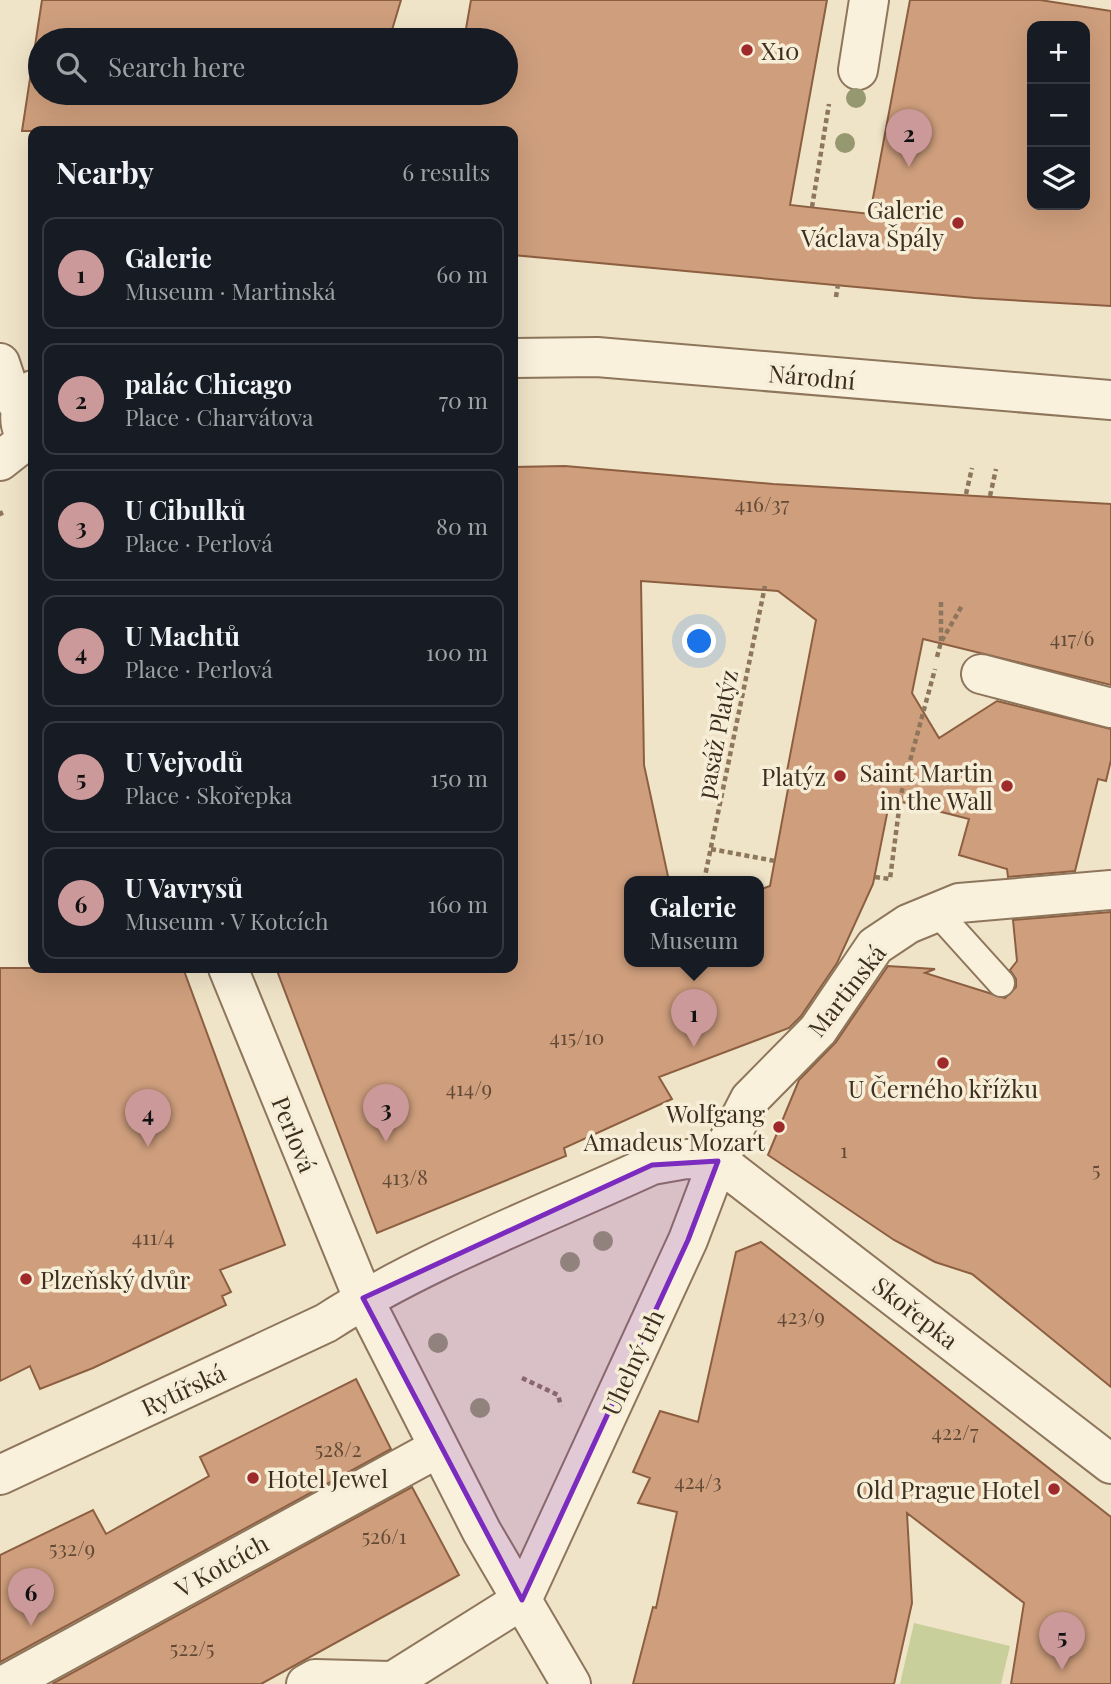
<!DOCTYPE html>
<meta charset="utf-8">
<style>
body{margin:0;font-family:"Playfair Display",serif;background:#20242c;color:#f1f3f6}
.controls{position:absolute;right:21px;top:21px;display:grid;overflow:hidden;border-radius:14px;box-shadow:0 7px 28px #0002}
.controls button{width:63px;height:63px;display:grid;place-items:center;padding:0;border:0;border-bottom:2px solid #363941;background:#171b24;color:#f1f3f6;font:35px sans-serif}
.you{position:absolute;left:700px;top:642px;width:24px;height:24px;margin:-18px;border:5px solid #fff;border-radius:50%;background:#1a73e8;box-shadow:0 0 0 10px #1a73e833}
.badge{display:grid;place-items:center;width:46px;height:46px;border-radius:50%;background:#cc999b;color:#111;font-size:23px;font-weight:700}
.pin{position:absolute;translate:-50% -58px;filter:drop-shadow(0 2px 4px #0008)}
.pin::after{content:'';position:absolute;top:37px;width:24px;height:21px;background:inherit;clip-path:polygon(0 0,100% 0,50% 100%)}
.popup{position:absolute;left:624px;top:876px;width:140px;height:91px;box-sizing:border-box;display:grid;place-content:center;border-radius:14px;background:#171b24;filter:drop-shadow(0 2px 5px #0005);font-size:23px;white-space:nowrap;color:#9ea1a6}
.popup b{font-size:26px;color:#f1f3f6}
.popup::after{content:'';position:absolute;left:50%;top:100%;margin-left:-14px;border:14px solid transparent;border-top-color:#171b24}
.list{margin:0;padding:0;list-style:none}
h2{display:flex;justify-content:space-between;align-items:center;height:91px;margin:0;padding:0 28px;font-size:30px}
h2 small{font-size:23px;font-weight:400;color:#9ea1a6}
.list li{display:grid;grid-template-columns:46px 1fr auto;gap:21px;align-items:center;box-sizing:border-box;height:112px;margin:0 14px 14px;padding:0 14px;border:2px solid #363941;border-radius:14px}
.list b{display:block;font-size:26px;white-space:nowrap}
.list p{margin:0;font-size:23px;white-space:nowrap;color:#9ea1a6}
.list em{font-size:23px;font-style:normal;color:#9ea1a6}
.icon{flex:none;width:38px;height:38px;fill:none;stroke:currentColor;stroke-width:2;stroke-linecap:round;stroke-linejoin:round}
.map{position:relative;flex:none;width:1111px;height:1684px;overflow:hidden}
.search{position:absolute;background:#171b24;box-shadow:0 7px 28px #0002;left:28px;top:28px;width:490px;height:77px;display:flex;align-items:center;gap:18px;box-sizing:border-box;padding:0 24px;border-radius:38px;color:#9ea1a6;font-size:26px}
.panel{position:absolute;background:#171b24;box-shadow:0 7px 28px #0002;left:28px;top:126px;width:490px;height:847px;border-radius:14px}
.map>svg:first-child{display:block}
.green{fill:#c9cf9b}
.building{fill:#cf9f7d;stroke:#8d5f41;stroke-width:2;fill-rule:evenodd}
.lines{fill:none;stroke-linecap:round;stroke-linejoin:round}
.lane-casing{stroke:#8d765c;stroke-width:30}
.street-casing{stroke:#8d765c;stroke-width:42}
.path{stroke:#8d765c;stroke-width:4.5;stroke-dasharray:5 3.5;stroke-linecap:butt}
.lane{stroke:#faf1dc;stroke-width:26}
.street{stroke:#faf1dc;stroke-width:38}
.tree{fill:#96986f}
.marked{fill:#7b2cbf;fill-opacity:0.2;stroke:#7b2cbf;stroke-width:5;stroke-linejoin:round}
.poi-dot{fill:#9e2a2b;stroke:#f7eed8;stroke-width:2.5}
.labels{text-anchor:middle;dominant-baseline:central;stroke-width:7;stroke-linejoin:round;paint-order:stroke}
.number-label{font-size:21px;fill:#624a37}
.poi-label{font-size:24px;fill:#3d2e20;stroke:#f7eed8;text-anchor:end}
.street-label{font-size:24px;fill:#3d2e20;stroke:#f7eed8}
</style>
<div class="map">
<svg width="1111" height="1684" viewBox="0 0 1111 1684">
<rect width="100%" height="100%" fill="#f0e4c8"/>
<!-- green -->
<path class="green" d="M914,1623L1010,1646L1001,1684H900Z"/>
<!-- building -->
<path class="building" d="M42,0H401L389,40H40V93H506V40H464L471,0H827L790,205L870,214L910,0H1040L1111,11V306L975,298L513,255V131H22ZM1032,26H1085V205H1032Z
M565,466L773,484L1111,504V685L923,639L912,693L939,738L997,701L1111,729V760L1106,781L1098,779L1075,871L1008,877L1007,869L959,855L969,819L890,799L873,884L837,963L801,1016L789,1028L659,1077L672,1099L564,1148L566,1156L377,1233L276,968H513V467ZM641,581L778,591L816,620L784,787L788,789L770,886L759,890V961H629V881H669L644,765Z
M1111,912V1387L972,1274L935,1262L894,1240L768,1155L799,1080L836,1042L888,966L935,969L925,973L1005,998L1016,987V979L1010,970L1017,961L1013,920Z
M0,968H183L285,1245L220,1270L231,1292L222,1296L226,1305L93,1368L40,1389L30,1366L0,1381Z
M761,1242L1111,1517V1684H1011L1024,1603L907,1513L912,1603L894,1684H633L653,1607L656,1608L677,1512L638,1503L650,1478L633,1472L660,1411L698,1422L736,1252Z
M356,1379L391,1449L0,1662V1555L93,1510L106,1534L209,1476L200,1457Z
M412,1487L459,1575L261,1684H52Z"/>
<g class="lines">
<defs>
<path id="lane" d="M936,911L1001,983"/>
<path id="street" d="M858,70L869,0
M513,358L597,357L1111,400
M0,363L8,387L20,408
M33,390C17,406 15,428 33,444
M0,461L28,439
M981,674L1111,708
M228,968L363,1298L482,1532L571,1684
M718,1161L1111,1464
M0,1475L326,1323C423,1260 546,1214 652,1165L686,1159L718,1161
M522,1600L688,1240L718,1161L750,1099L818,1030L875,946L908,924L959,903L1111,890
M6,1684L438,1448
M306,1684L315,1679L390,1681
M388,1684L522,1600"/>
</defs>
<!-- lane casing -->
<use href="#lane" class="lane-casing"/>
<!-- street casing -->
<use href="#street" class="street-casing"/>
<!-- path -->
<path class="path" d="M812,207L829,104
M836,297L838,284
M966,494L972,468
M990,496L996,469
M0,511L2,516
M941,641V601
M937,657L941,642L963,604
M711,849L775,861
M875,877L890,879L901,794L935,669
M704,881L765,586
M522,1378L558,1395L561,1406"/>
<!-- lane -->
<use href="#lane" class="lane"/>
<!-- street -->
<use href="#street" class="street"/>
</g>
<!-- trees -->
<g class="tree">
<circle cx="856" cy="98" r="10"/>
<circle cx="845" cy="143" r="10"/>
<circle cx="603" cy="1241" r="10"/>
<circle cx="570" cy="1262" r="10"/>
<circle cx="438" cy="1343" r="10"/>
<circle cx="480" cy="1408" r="10"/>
</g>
<!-- marked area -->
<path class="marked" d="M718,1161L688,1240L522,1600L363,1298L652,1165Z"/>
<!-- markers -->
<g class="poi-dot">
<circle cx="747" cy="50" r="7"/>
<circle cx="958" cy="223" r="7"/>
<circle cx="840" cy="776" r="7"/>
<circle cx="1007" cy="786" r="7"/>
<circle cx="943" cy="1063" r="7"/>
<circle cx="779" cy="1127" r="7"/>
<circle cx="26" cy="1279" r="7"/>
<circle cx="253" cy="1478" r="7"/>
<circle cx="1054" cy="1489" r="7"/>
</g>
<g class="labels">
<!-- number labels -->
<g class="number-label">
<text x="762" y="503">416/37</text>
<text x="1072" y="637">417/6</text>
<text x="577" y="1036">415/10</text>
<text x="469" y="1087">414/9</text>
<text x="844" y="1149">1</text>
<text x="1096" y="1168">5</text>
<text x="405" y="1176">413/8</text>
<text x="153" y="1236">411/4</text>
<text x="801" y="1315">423/9</text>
<text x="955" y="1431">422/7</text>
<text x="338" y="1448">528/2</text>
<text x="698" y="1480">424/3</text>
<text x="384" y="1535">526/1</text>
<text x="72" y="1547">532/9</text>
<text x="192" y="1647">522/5</text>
</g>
<!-- poi labels -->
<g class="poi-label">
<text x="761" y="50" text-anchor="start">X10</text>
<text x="944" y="209">Galerie<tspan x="944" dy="28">Václava Špály</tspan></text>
<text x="993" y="772">Saint Martin<tspan x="993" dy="28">in the Wall</tspan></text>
<text x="826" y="776">Platýz</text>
<text x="943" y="1088" text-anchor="middle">U Černého křížku</text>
<text x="765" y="1113">Wolfgang<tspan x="765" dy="28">Amadeus Mozart</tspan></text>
<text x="40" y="1279" text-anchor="start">Plzeňský dvůr</text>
<text x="267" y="1478" text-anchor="start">Hotel Jewel</text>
<text x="1040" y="1489">Old Prague Hotel</text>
</g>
<!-- street labels -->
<g class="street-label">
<text transform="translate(812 376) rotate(5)">Národní</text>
<text transform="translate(716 734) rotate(-79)">pasáž Platýz</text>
<text transform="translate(846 990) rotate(-52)">Martinská</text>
<text transform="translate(295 1134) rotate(68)">Perlová</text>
<text transform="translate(916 1312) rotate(38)">Skořepka</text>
<text transform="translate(632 1362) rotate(-65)">Uhelný trh</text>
<text transform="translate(183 1389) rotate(-25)">Rytířská</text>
<text transform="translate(221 1565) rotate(-29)">V Kotcích</text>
</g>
</g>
</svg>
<div class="controls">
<button>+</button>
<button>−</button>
<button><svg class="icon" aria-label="layers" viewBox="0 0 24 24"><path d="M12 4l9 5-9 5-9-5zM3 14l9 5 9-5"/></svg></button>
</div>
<div class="you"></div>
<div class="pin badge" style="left:694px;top:1047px">1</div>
<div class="popup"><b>Galerie</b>Museum</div>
<div class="pin badge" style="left:909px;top:167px">2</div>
<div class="pin badge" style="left:386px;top:1142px">3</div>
<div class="pin badge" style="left:148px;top:1147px">4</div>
<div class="pin badge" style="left:1062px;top:1670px">5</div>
<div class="pin badge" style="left:31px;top:1626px">6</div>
<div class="search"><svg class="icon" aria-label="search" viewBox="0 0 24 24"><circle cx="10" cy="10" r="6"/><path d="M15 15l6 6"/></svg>Search here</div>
<section class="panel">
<h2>Nearby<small>6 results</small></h2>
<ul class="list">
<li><span class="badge">1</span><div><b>Galerie</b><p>Museum · Martinská</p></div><em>60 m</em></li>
<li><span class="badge">2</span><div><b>palác Chicago</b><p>Place · Charvátova</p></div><em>70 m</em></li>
<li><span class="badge">3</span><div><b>U Cibulků</b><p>Place · Perlová</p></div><em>80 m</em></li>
<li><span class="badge">4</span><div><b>U Machtů</b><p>Place · Perlová</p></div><em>100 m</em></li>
<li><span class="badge">5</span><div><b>U Vejvodů</b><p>Place · Skořepka</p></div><em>150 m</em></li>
<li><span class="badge">6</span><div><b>U Vavrysů</b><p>Museum · V Kotcích</p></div><em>160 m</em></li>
</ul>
</section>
</div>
